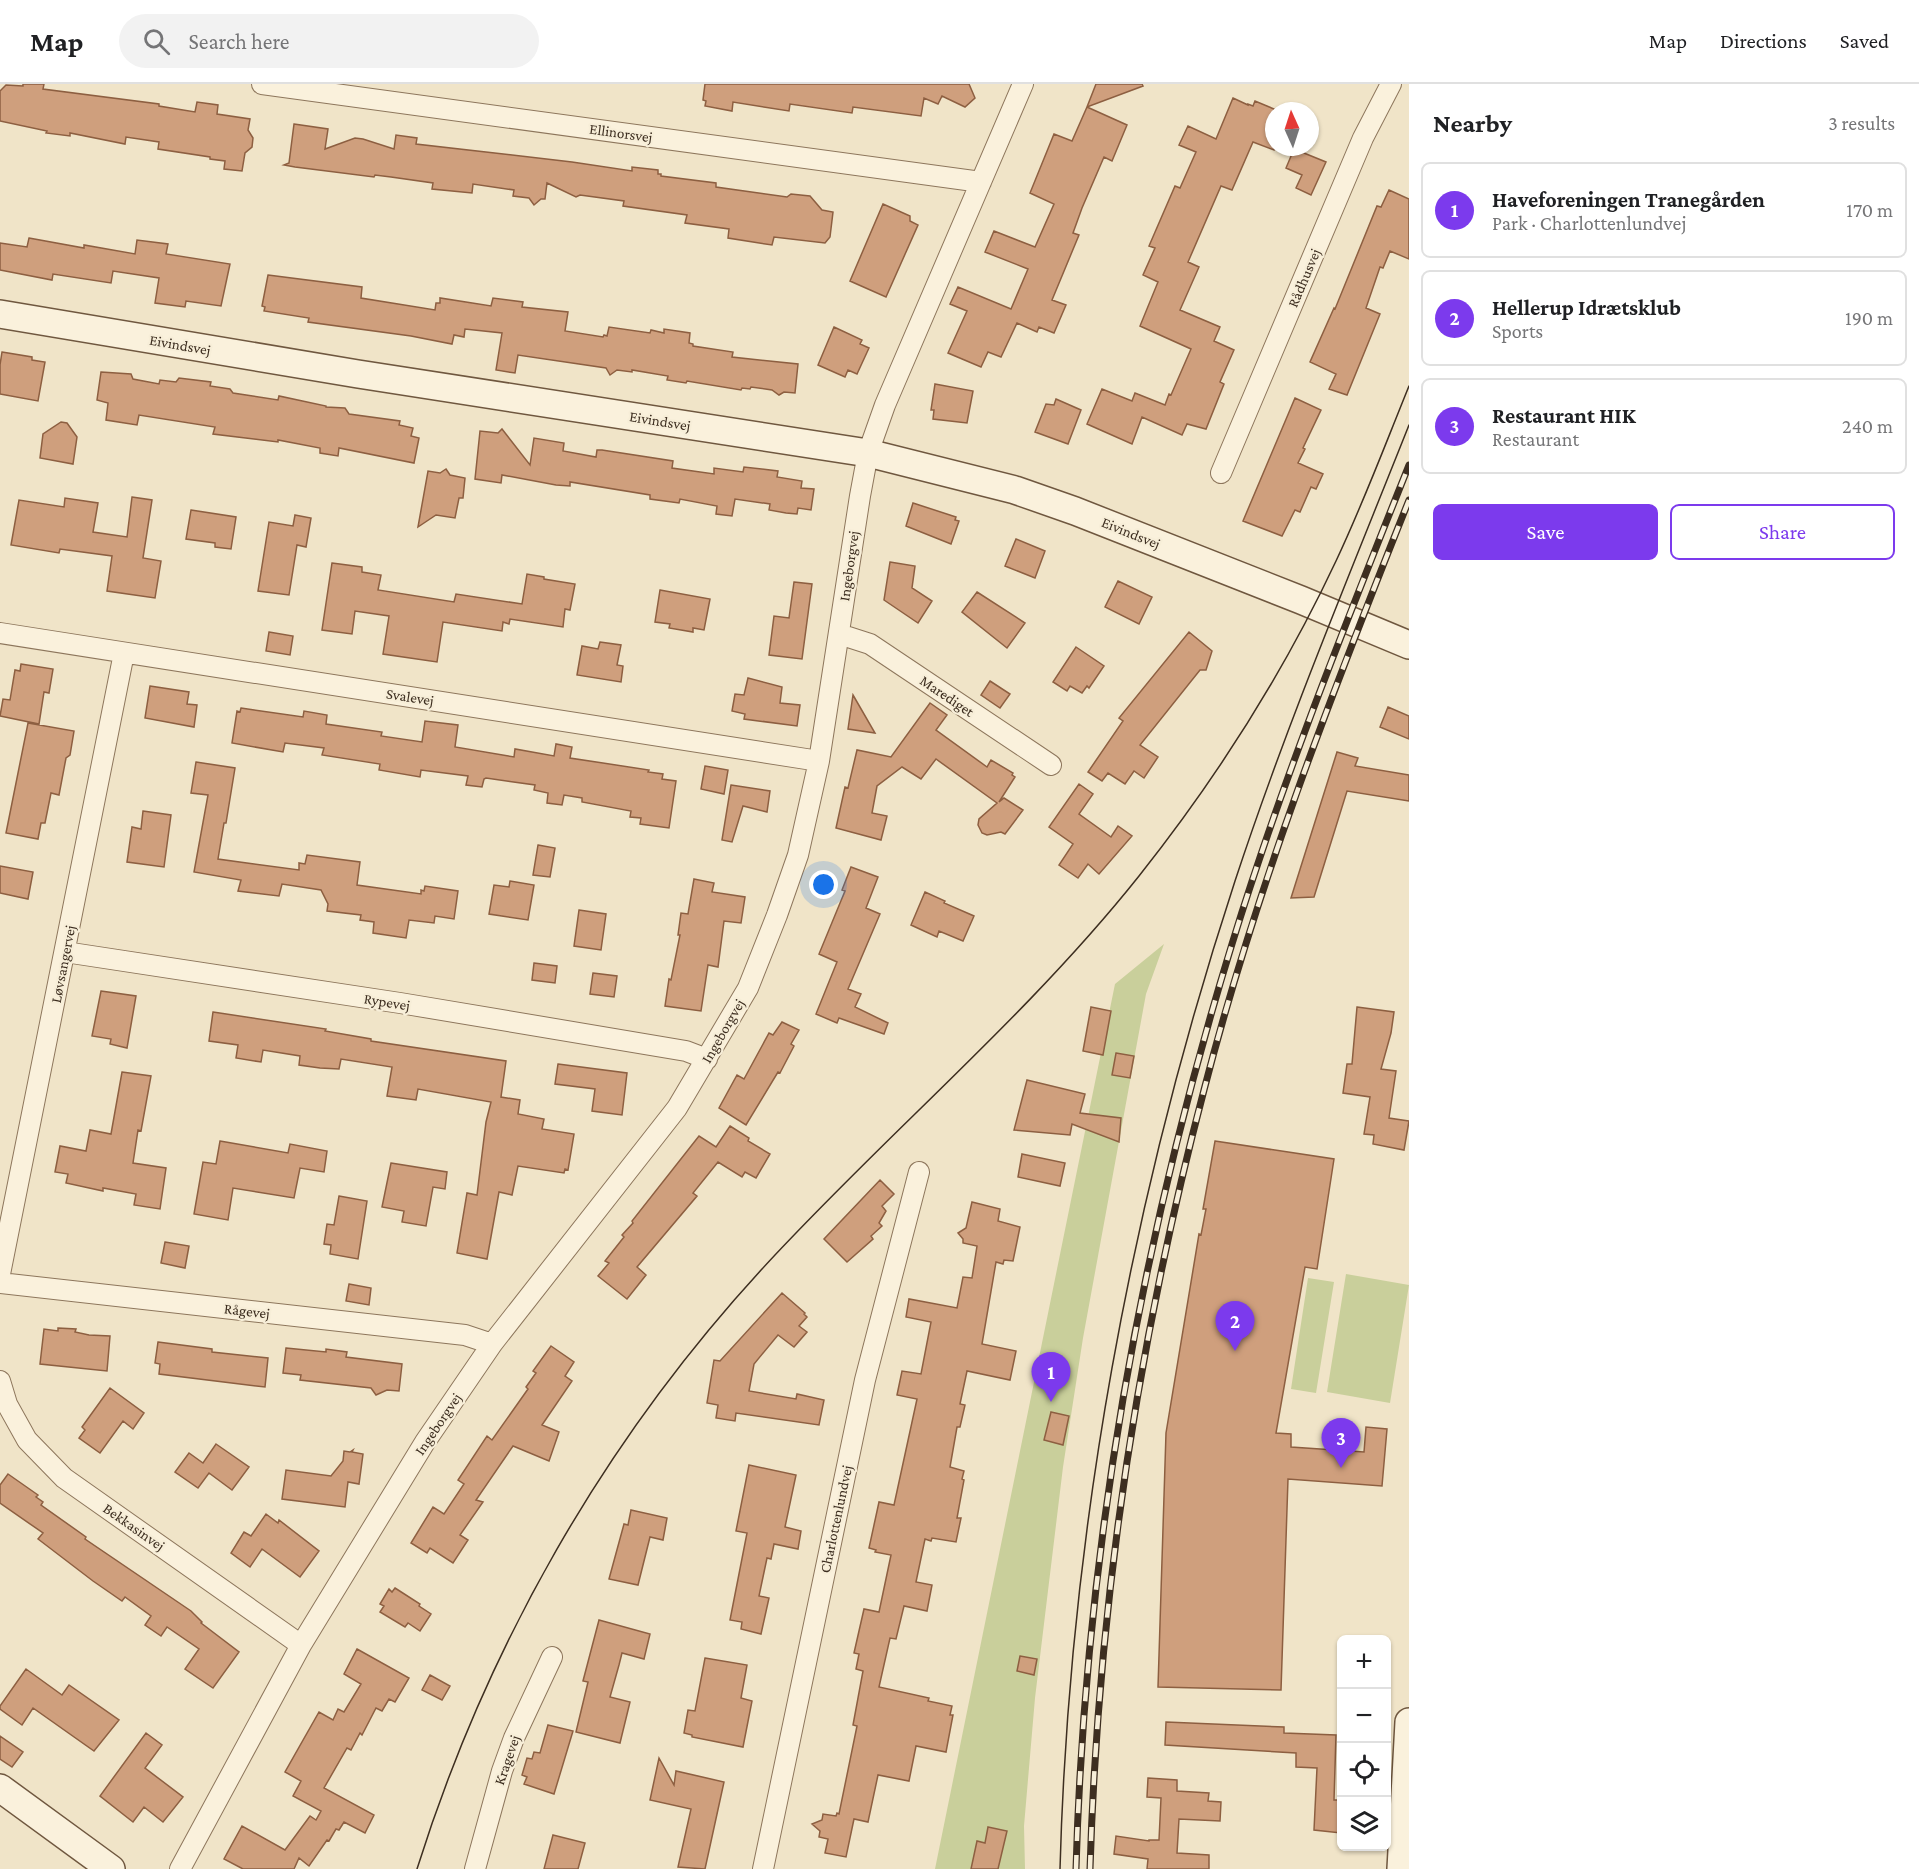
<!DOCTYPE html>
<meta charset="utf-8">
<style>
body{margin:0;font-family:"Crimson Pro",serif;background:#f2f2f2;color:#202124}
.controls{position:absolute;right:18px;bottom:18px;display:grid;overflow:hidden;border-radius:9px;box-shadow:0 2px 4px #0004}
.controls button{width:54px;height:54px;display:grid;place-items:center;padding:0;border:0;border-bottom:2px solid #e0e0e0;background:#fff;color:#202124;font:30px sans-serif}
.compass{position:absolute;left:1265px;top:18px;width:54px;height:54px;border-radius:50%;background:#fff;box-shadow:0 2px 4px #0004;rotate:357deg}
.you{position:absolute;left:824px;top:801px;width:21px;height:21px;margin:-15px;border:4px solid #fff;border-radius:50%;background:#1a73e8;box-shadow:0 0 0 9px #1a73e833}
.badge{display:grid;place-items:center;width:39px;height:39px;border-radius:50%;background:#7c3aed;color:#fff;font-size:20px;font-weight:700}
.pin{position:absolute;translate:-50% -50px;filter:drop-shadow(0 2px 3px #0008)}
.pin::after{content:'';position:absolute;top:32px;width:21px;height:18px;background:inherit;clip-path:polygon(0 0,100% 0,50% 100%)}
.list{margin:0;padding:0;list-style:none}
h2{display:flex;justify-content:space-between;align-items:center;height:78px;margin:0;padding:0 24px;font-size:26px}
h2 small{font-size:20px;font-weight:400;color:#757577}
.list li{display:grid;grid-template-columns:39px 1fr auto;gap:18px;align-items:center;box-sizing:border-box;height:96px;margin:0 12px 12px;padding:0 12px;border:2px solid #e0e0e0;border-radius:9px}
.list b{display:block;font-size:22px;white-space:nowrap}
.list p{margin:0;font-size:20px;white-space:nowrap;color:#757577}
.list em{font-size:20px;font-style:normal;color:#757577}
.actions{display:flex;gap:12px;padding:18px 24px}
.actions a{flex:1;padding:14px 0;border:2px solid #7c3aed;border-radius:9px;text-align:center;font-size:21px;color:#7c3aed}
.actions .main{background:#7c3aed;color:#fff}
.icon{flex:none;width:33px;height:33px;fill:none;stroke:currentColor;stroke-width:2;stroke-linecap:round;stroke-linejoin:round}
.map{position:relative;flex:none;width:1409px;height:1785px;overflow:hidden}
header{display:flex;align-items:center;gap:36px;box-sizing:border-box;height:84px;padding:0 30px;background:#fff;border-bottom:2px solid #e0e0e0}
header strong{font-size:28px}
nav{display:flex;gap:33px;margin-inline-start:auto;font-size:21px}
.search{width:420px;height:54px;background:#f2f2f2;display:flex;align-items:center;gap:15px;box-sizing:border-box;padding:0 21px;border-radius:33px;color:#757577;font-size:22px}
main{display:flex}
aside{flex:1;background:#fff}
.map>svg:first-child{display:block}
.green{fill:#c9cf9b}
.building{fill:#cf9f7d;stroke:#8d5f41;stroke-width:1.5}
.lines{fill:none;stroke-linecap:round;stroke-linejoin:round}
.street-casing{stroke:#8d765c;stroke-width:22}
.secondary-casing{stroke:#6f573f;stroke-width:30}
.street{stroke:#faf1dc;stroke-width:20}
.secondary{stroke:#faf1dc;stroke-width:27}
.tram{stroke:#3d2e20;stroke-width:1.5}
.rail-casing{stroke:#3d2e20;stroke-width:7}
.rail{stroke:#f7eed8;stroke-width:4.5;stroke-dasharray:14;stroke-linecap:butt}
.labels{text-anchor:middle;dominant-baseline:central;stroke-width:4.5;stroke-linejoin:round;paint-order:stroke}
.street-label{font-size:15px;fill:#3d2e20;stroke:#f7eed8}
</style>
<header>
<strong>Map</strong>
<div class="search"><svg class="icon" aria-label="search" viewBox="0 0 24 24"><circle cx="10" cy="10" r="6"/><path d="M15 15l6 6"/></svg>Search here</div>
<nav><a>Map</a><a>Directions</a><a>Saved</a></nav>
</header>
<main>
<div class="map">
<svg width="1409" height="1785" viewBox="0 0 1409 1785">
<rect width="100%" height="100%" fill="#f0e4c8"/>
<!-- green -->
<path class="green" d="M1164,860L1146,910L1083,1254L1063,1383L1035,1614L1024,1742L1025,1785H935L1115,900Z
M1346,1190L1409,1201L1390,1319L1327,1308Z
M1308,1194L1334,1198L1316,1309L1291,1305Z"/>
<!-- building -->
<path class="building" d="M23,0H44L43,5L159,20V22L195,28L197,18L218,21L217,30L250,35L248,46L253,54L252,63L245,69L242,87L224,85L225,77L210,75V73L158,65L159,58L126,53L125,60L70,49V52L46,49L47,47L0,37V7L6,1L23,2Z
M705,0H969L975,14L965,23L942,12L938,20L924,14L921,32L853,23L852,29L790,20L789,27L733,18L732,27L705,22L706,17L703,16Z
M1096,0H1142L1143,2L1087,23Z
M1233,14L1248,21V20L1253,22L1255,17L1274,25V66L1253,58L1232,106L1221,102L1188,178L1199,183L1180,226L1220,243L1214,257L1234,266L1220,298L1224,300L1206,345L1187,340L1182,351L1142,333L1132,360L1087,340L1102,305L1132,317L1135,309L1165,321L1169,310L1171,311L1191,265L1140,242L1158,198L1143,191L1155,164L1149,162L1175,102L1180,104L1196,68L1179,61L1188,42L1216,55Z
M1087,23L1127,41L1112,77L1104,73L1082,124L1073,149L1079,151L1052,216L1066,221L1054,249L1039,243L1037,248L1017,239L1001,273L988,268L981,283L948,269L967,227L950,220L958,203L1011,225L1028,185L985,168L994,147L1035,163L1054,120L1030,109L1054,50L1072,57Z
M294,40L328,45L325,65L355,54L363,55L394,65L396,51L417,54L416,60L572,78L632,87V83L658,86V90H661V92L716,99V103L787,113L791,110L810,112L822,126L833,128L830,153L825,159L774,153L772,161L728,154L729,145L685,139L687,131L623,122L624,117L580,111L576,113L547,99L545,115H541L534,121L529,114L513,112L514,106L473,100L472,109L432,105L433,99L391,93L375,91L374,93L295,83L284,81L289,79Z
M1294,65L1326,78L1311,111L1296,104L1302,91L1286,84Z
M1389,106L1409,115V175L1390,167L1383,184L1380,183L1366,224L1380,230L1347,311L1329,305L1336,290L1310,278L1334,224L1335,225L1377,122L1381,123Z
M883,120L910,132V137L918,141L886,213L850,197Z
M29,154L84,164V161L135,170L137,156L168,160L166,170L230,180L221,222L186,217L185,223L155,219L159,194L113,187L111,199L53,190L52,196L0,186V159L27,163Z
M268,191L362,203L361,214L435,226L436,219H440V214L491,222L493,214L523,218L522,223L568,228L565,247L603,253L604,251L607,252L609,243L650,249L651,246L664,249V245L690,249L689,259L693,260V262L733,268L732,273L798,280L795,309L784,308L779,311L772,306L751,303L750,305L742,304L741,306L687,297L686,299L667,296L668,292L632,286V288L617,286L610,291L606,284L518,271L515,289L496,286L502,249L465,245L464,253L454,251L452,260L411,252L308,238L309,234L264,227L265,223L262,222Z
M834,243L862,256L860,260L869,264L857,290L848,286L845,293L818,281Z
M2,268L32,273V276L45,278L38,317L0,310V281Z
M101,288L131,290L133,295L159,300L160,296L176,298L179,294L211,298L210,302L230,305L233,309L278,316L279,312L326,322V323L345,324L349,330L400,337L399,341L413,344L411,352L419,354L414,379L339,364L338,372L320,369V364L278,356V358L213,350L215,343L139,331L137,341L106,336L108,319L97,316Z
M935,300L973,307L967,339L933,335L934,326H931Z
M1295,314L1321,326L1303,364L1305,365L1298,379L1323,390L1316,405L1311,403L1300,428L1295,426L1282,452L1243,437Z
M1056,315L1081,326L1068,360L1035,348L1046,320L1054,321Z
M61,338L67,339L77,353L73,380L40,374L43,350Z
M502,345L530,381L534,354L564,359L563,367L596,373L597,366H602L673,377L672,384L714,390V384L743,388L744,383L778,387L777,393L802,397L801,404L814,405L811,426L798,424L797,430L786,429L769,426L770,420L735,415L732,432L716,430L717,422L680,415L679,419L650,415V411L570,398V402L556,401L502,391L501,399L475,395L480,347L498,349Z
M446,385L450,391L465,394L463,414H459L455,434L436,431L418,443L428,387L440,389Z
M132,413L152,416L143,474L161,477L155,514L107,507L112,472L60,465L59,469L11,461L19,416L64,423L65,414L98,419L93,448L127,453Z
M913,419L956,433L955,436L959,437L951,460L906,442Z
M191,426L236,433L231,465L215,463V459L186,455Z
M295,431L311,434L306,463L297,461L289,511L258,507L269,438L293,442Z
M1016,455L1045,467L1035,494L1005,482Z
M890,478L915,482L912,504L932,517L918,539L884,516Z
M332,479L362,483V488L381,491L378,506L454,518L456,510L522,520L527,490L544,493V495L575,500L570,526L565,525L563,543L510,535L509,540L503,538L502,547L443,538L437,578L383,570L389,532L355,527L352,550L322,546Z
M1118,497L1152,513L1139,540L1105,523Z
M794,498L812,500L802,575L769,571L774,532L789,534Z
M660,506L710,515L704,546L693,544V548L669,544L670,540L655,538Z
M977,508L1025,539L1007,564L962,528Z
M269,548L293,552L290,571L266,567Z
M1189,548L1212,567L1206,586H1200L1140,661L1158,673L1144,694L1134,687L1125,700L1108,689L1102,697L1088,688L1123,637L1119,634Z
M600,558L621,561L617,581L623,582L621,598L577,591L582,562L598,565Z
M1076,563L1104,582L1089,604L1087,602L1082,609L1070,602L1067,607L1053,598Z
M21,580L53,585L49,609L44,608L39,640L0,632L3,615L10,616L15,586L20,587Z
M748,594L782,603L780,619L800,621L797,642L744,635L745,630L732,627L735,610L744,611Z
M990,597L1010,610L1000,624L981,611Z
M150,602L189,608L187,620L197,621L194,643L145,634Z
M853,611L875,649L848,645Z
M930,619L947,631L936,646L987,683L991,676L1013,689L1012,691L1015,693L999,718L1004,714L1023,726L1005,750L1001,748L987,751L982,749L978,741L979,735L997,719L936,675L921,695L902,683L877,702L872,729L887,732L881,756L836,744L845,703L848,704L857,666L891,673Z
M1388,623L1409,632V655L1380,643Z
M241,624L303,633L304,627L327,631L326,640L382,648L381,652L422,658L425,637L458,641L455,663L514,673L515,665L554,672L556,660L572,663L570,674L649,686L648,688L663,690L662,695L676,697L669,744L640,740L641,734L630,733L631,727L582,718V714L564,711L562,721L547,719L548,709L534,706L535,701L486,694L484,695L482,703L466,701L468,692L421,686L420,693L379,686L380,680L322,671L324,664L285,659L283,668L232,659L237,627L240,628Z
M28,639L74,647L70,671L66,674L59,711L51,709L45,739H41L38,755L6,749Z
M1337,668L1358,674L1355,682L1409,691V717L1347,707L1314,813L1291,814Z
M196,678L235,684L226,739H224L218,775L299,786V779L305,780L307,771L360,778L357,801L421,810V806L424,807L425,802L458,807L454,835L435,832L434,839L409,836L406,854L373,849L374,838L360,836L361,831L327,827L328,820L321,806L282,800L279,812L238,807L241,796L194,788L208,711L191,709Z
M705,682L728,686L724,710L701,705Z
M1079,700L1093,710L1079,730L1111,753L1118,742L1132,752L1099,790L1088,780L1078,794L1059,781L1073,760L1049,743Z
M731,701L770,707L767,728L743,722L732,758L722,756Z
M143,727L171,731L164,783L127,778L132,743L141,745Z
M538,761L555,764L550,793L533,791Z
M0,782L33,788L28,815L0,809Z
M851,783L878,793L866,824L880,830L848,905L861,910L855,923L888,939L884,950L839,934L837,939L816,930L837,878L819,870L845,807L842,806Z
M694,795L714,799L712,808L745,813L741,839L724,837L718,883L708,881L701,927L665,922L669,895L671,896L680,851H678L681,829L688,830Z
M510,797L534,801L528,836L489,830L494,801L509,803Z
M925,808L945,817L944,819L974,832L963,857L939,847L937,853L911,841Z
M579,826L606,830L601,866L574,862Z
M534,879L557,882L555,899L532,896Z
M593,889L617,892L614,913L590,910Z
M101,907L136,912L127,964L110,960L111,955L92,952Z
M1091,923L1111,927L1103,971L1083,967Z
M1357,923L1394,928L1391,949L1381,985L1396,987L1389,1034L1409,1037L1404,1066L1373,1060L1374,1051L1364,1050L1370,1013L1343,1009L1347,980H1352Z
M213,928L326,945L325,947L371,955V957L506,977L501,1013L520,1016L518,1030L544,1035L542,1045L574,1050L568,1086L565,1085L564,1089L518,1082L512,1111L499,1108L487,1175L457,1169L467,1109L477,1111L486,1038L491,1018L418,1005L416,1016L387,1012L392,983L341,975L339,985L320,984L299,981L300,972L263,966L261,978L236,974L238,961L209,957Z
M782,938L799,946L791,960L794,962L781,987L780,989L778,988L746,1041L719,1024L737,991L744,995L769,949L773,951Z
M1116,969L1134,972L1130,994L1112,991Z
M558,980L627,989L622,1031L592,1027L595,1005L555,1000Z
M122,988L151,992L141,1047L138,1046L133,1079L166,1084L160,1125L134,1121L136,1110L103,1104V1107L66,1099L68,1090L55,1088L60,1062L86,1067L90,1046L111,1050Z
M1027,996L1085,1010L1080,1029L1121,1034L1119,1058L1072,1040L1070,1051L1014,1046Z
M730,1042L749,1054L748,1057L770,1070L756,1094L745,1088L742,1093L718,1078L693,1109L697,1112L637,1183L646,1191L627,1215L598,1192L609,1179L605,1177L624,1153L622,1151L633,1139L632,1137L699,1052L716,1063Z
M220,1057L288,1069L290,1060L327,1067L324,1088L300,1084L294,1114L233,1104L228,1136L194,1130L203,1078L216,1080Z
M1215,1057L1334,1075L1317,1185L1305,1183L1276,1349L1291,1350V1363L1364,1368L1366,1343L1387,1345L1382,1402L1288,1395L1281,1606L1158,1603L1166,1349L1199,1150L1201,1151L1206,1125H1203Z
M1022,1070L1065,1079L1060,1102L1018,1093Z
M391,1079L447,1088L445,1105L433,1103L426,1142L402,1138L404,1127L382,1123Z
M880,1096L894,1110L882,1122L886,1127L879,1139L882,1142L871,1152L873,1155L847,1178L824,1155Z
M339,1112L367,1117L358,1175L330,1170L331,1161L324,1160L327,1140L334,1141Z
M972,1118L1000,1125L998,1137L1020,1143L1013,1177L1004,1176L1003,1180L996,1178L982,1260L1016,1267L1010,1296L967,1287L960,1320L965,1321L960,1343H957L950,1383L964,1387L962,1395L964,1396L957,1434H961L956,1458L932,1454L931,1457L925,1455L916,1498L932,1501L927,1527L904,1522L896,1555L890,1554L879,1603L929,1614L928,1617L952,1622L950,1631H953L946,1668L916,1662L909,1697L878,1691L868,1738L854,1735L846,1773L825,1769L828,1755L819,1753L820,1747L812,1740L822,1736L823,1730L836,1732L837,1729L839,1730L857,1642L853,1641L863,1587L856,1585L859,1570L854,1569L864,1525L879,1528L891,1471L875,1468L876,1466L869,1464L879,1418L894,1421L917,1315L897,1311L902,1287L921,1290L931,1238L906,1233L909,1215L957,1224L963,1193L972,1194L977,1162L963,1159V1155L958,1149L966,1144Z
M165,1158L189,1162L185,1184L161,1179Z
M349,1200L371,1204L369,1221L346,1217Z
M782,1209L805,1229L804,1230L807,1233L799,1242L807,1248L794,1263L778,1251L754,1280L749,1307L796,1315L797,1310L824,1316L819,1341L736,1329L735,1337L716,1334L718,1321L707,1319L714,1276L720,1277Z
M58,1244L76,1245L75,1248L89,1251L110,1252L107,1287L40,1280L44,1245L58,1247Z
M158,1258L212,1265V1268L268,1274L265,1303L159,1290L160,1280L155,1279Z
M551,1262L574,1278L565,1292L572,1297L542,1341L559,1348L549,1377L513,1362L476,1416L483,1418L460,1451L468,1456L453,1479L430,1464L427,1469L411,1459L433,1423L444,1430L464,1400L458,1396L487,1352L492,1356L528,1305L526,1303L536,1289L533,1287Z
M286,1264L326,1268V1265L347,1268L346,1273L402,1280L399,1307L387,1306L376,1311L371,1304L300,1296L301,1291L283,1289Z
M110,1304L144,1329L133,1345L123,1337L100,1369L79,1354L85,1346L82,1343Z
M1051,1328L1069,1332L1063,1361L1044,1356Z
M216,1360L249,1383L232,1406L209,1389L198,1404L175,1388L189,1369L203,1379Z
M353,1366L352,1368L363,1370L359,1400L348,1398L345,1423L282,1415L286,1386L331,1392L343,1377L344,1367L350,1368Z
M749,1381L796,1391L785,1443L801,1447L798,1465L774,1460L771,1475L767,1474L759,1512L769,1514L761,1550L741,1545L742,1538L730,1536L747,1449L736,1447Z
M8,1390L38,1411L36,1413L43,1418L41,1421L86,1453L85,1455L191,1527L202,1538L201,1539L239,1568L213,1604L185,1585L199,1565L167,1543L161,1552L145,1541L151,1532L125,1513L122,1517L93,1497L38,1455L43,1449L0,1419V1401Z
M631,1426L667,1434L663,1456L650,1453L638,1501L609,1495L624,1440L628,1441Z
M266,1430L278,1439L279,1436L319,1467L300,1493L262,1465L250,1483L231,1469L244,1448L251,1452Z
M395,1504L420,1520L419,1522L431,1530L420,1547L408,1539L405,1543L380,1528L384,1522L380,1520L389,1505L392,1508Z
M599,1536L650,1550L644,1575L622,1569L619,1581L610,1613L630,1618L620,1659L576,1648L588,1598L583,1597Z
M357,1565L409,1594L395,1618L389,1615L382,1627L376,1624L362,1651L360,1649L351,1666L347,1664L324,1704L374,1731L365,1749L344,1738L339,1746L336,1745L329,1757L327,1756L309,1782L299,1774L294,1785H243L224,1775L242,1742L285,1766L310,1732L316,1736L321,1727L293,1712L301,1697L285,1688L319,1628L333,1636L338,1625L344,1628L361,1600L344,1590Z
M1020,1572L1037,1575L1034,1591L1017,1587Z
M705,1574L747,1581L741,1614L752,1617L743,1663L692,1653V1651L684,1649L688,1626L695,1627Z
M26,1585L62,1611L69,1601L119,1636L94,1667L33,1624L22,1641L0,1625V1622Z
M430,1591L450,1602L442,1616L422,1606Z
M1166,1638L1284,1643V1649L1336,1651L1334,1716H1341V1749L1314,1746L1317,1684L1296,1683V1669L1165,1661Z
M548,1641L573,1647L554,1710L524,1700L527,1693L522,1691L527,1674L532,1675L534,1668L540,1669Z
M146,1649L162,1661L145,1684L183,1713L163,1738L144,1723L133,1738L100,1712Z
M0,1652L23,1668L12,1683L0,1675Z
M659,1674L674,1701L676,1687L724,1698L705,1785L678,1783L691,1725L650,1716Z
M1148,1694L1177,1696V1707L1209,1709L1208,1717L1221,1718L1220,1737L1179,1735L1177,1769L1209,1771V1785H1147L1148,1775L1114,1770L1116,1752L1149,1757V1756H1159L1161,1714L1147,1713Z
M988,1743L1007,1747L998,1785H971L977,1757L985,1759Z
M553,1751L585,1759L578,1785H544Z"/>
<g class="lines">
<defs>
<path id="street" d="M262,0L981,98
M1221,389L1363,54L1391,0
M0,549L819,677
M839,550L870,560L1051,681
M65,868L400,919L686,967L707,975
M0,1190L124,569
M0,1199L465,1251L492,1260
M0,1297L7,1320L27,1356L64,1394L301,1561
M180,1785L301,1561L425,1358L492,1260L677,1024L748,904L777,831L798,771L819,677L860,412L868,369L885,321L1023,0
M475,1785L502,1687L514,1654L552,1573
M763,1785L865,1296L919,1088"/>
<path id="secondary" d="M0,230L358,290L868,369L1015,406L1075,427L1301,516L1409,561
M0,1704L111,1785
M1401,1785L1409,1638"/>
</defs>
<!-- street casing -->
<use href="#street" class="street-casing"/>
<!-- secondary casing -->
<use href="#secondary" class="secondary-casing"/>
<!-- street -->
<use href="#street" class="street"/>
<!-- secondary -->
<use href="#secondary" class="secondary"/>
<!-- tram -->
<path class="tram" d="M417,1785C487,1562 604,1357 762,1185C885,1051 1026,934 1139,792C1216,695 1283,590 1336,477C1363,420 1385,361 1409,302
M1060,1785C1069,1451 1131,1114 1235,797C1286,642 1349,492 1409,341"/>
<defs>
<path id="rail" d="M1076,1785C1085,1471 1140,1159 1232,860C1282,697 1346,539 1409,381
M1090,1785C1098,1522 1137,1261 1204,1006C1256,804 1332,609 1409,416"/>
</defs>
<!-- rail casing -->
<use href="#rail" class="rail-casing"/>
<!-- rail -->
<use href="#rail" class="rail"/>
</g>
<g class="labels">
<!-- street labels -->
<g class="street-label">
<text transform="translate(621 49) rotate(8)">Ellinorsvej</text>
<text transform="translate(1304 194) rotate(-67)">Rådhusvej</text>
<text transform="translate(180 261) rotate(10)">Eivindsvej</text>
<text transform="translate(660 337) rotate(9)">Eivindsvej</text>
<text transform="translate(1131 449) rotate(22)">Eivindsvej</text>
<text transform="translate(849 482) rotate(-82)">Ingeborgvej</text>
<text transform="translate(947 612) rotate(34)">Marediget</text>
<text transform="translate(410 613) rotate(9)">Svalevej</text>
<text transform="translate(63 880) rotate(-79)">Løvsangervej</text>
<text transform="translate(387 918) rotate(9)">Rypevej</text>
<text transform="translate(723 947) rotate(-60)">Ingeborgvej</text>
<text transform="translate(247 1227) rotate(7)">Rågevej</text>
<text transform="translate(438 1340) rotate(-56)">Ingeborgvej</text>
<text transform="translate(836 1435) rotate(-78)">Charlottenlundvej</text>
<text transform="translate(134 1443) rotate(35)">Bekkasinvej</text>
<text transform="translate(507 1676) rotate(-71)">Kragevej</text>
</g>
</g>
</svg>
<div class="controls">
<button>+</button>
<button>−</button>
<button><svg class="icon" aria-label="locate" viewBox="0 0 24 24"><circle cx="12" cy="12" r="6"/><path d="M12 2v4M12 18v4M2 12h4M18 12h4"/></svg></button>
<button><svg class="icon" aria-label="layers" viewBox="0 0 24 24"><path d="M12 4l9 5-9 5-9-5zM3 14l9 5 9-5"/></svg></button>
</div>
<svg class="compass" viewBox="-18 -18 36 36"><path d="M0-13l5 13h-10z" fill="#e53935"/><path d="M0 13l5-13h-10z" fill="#757577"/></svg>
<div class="you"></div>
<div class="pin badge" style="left:1051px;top:1318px">1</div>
<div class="pin badge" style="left:1235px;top:1267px">2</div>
<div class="pin badge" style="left:1341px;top:1384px">3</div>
</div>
<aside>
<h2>Nearby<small>3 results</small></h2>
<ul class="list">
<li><span class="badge">1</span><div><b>Haveforeningen Tranegården</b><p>Park · Charlottenlundvej</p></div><em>170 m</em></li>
<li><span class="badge">2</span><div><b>Hellerup Idrætsklub</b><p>Sports</p></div><em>190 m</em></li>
<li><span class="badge">3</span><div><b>Restaurant HIK</b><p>Restaurant</p></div><em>240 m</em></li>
</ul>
<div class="actions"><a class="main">Save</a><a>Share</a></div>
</aside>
</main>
